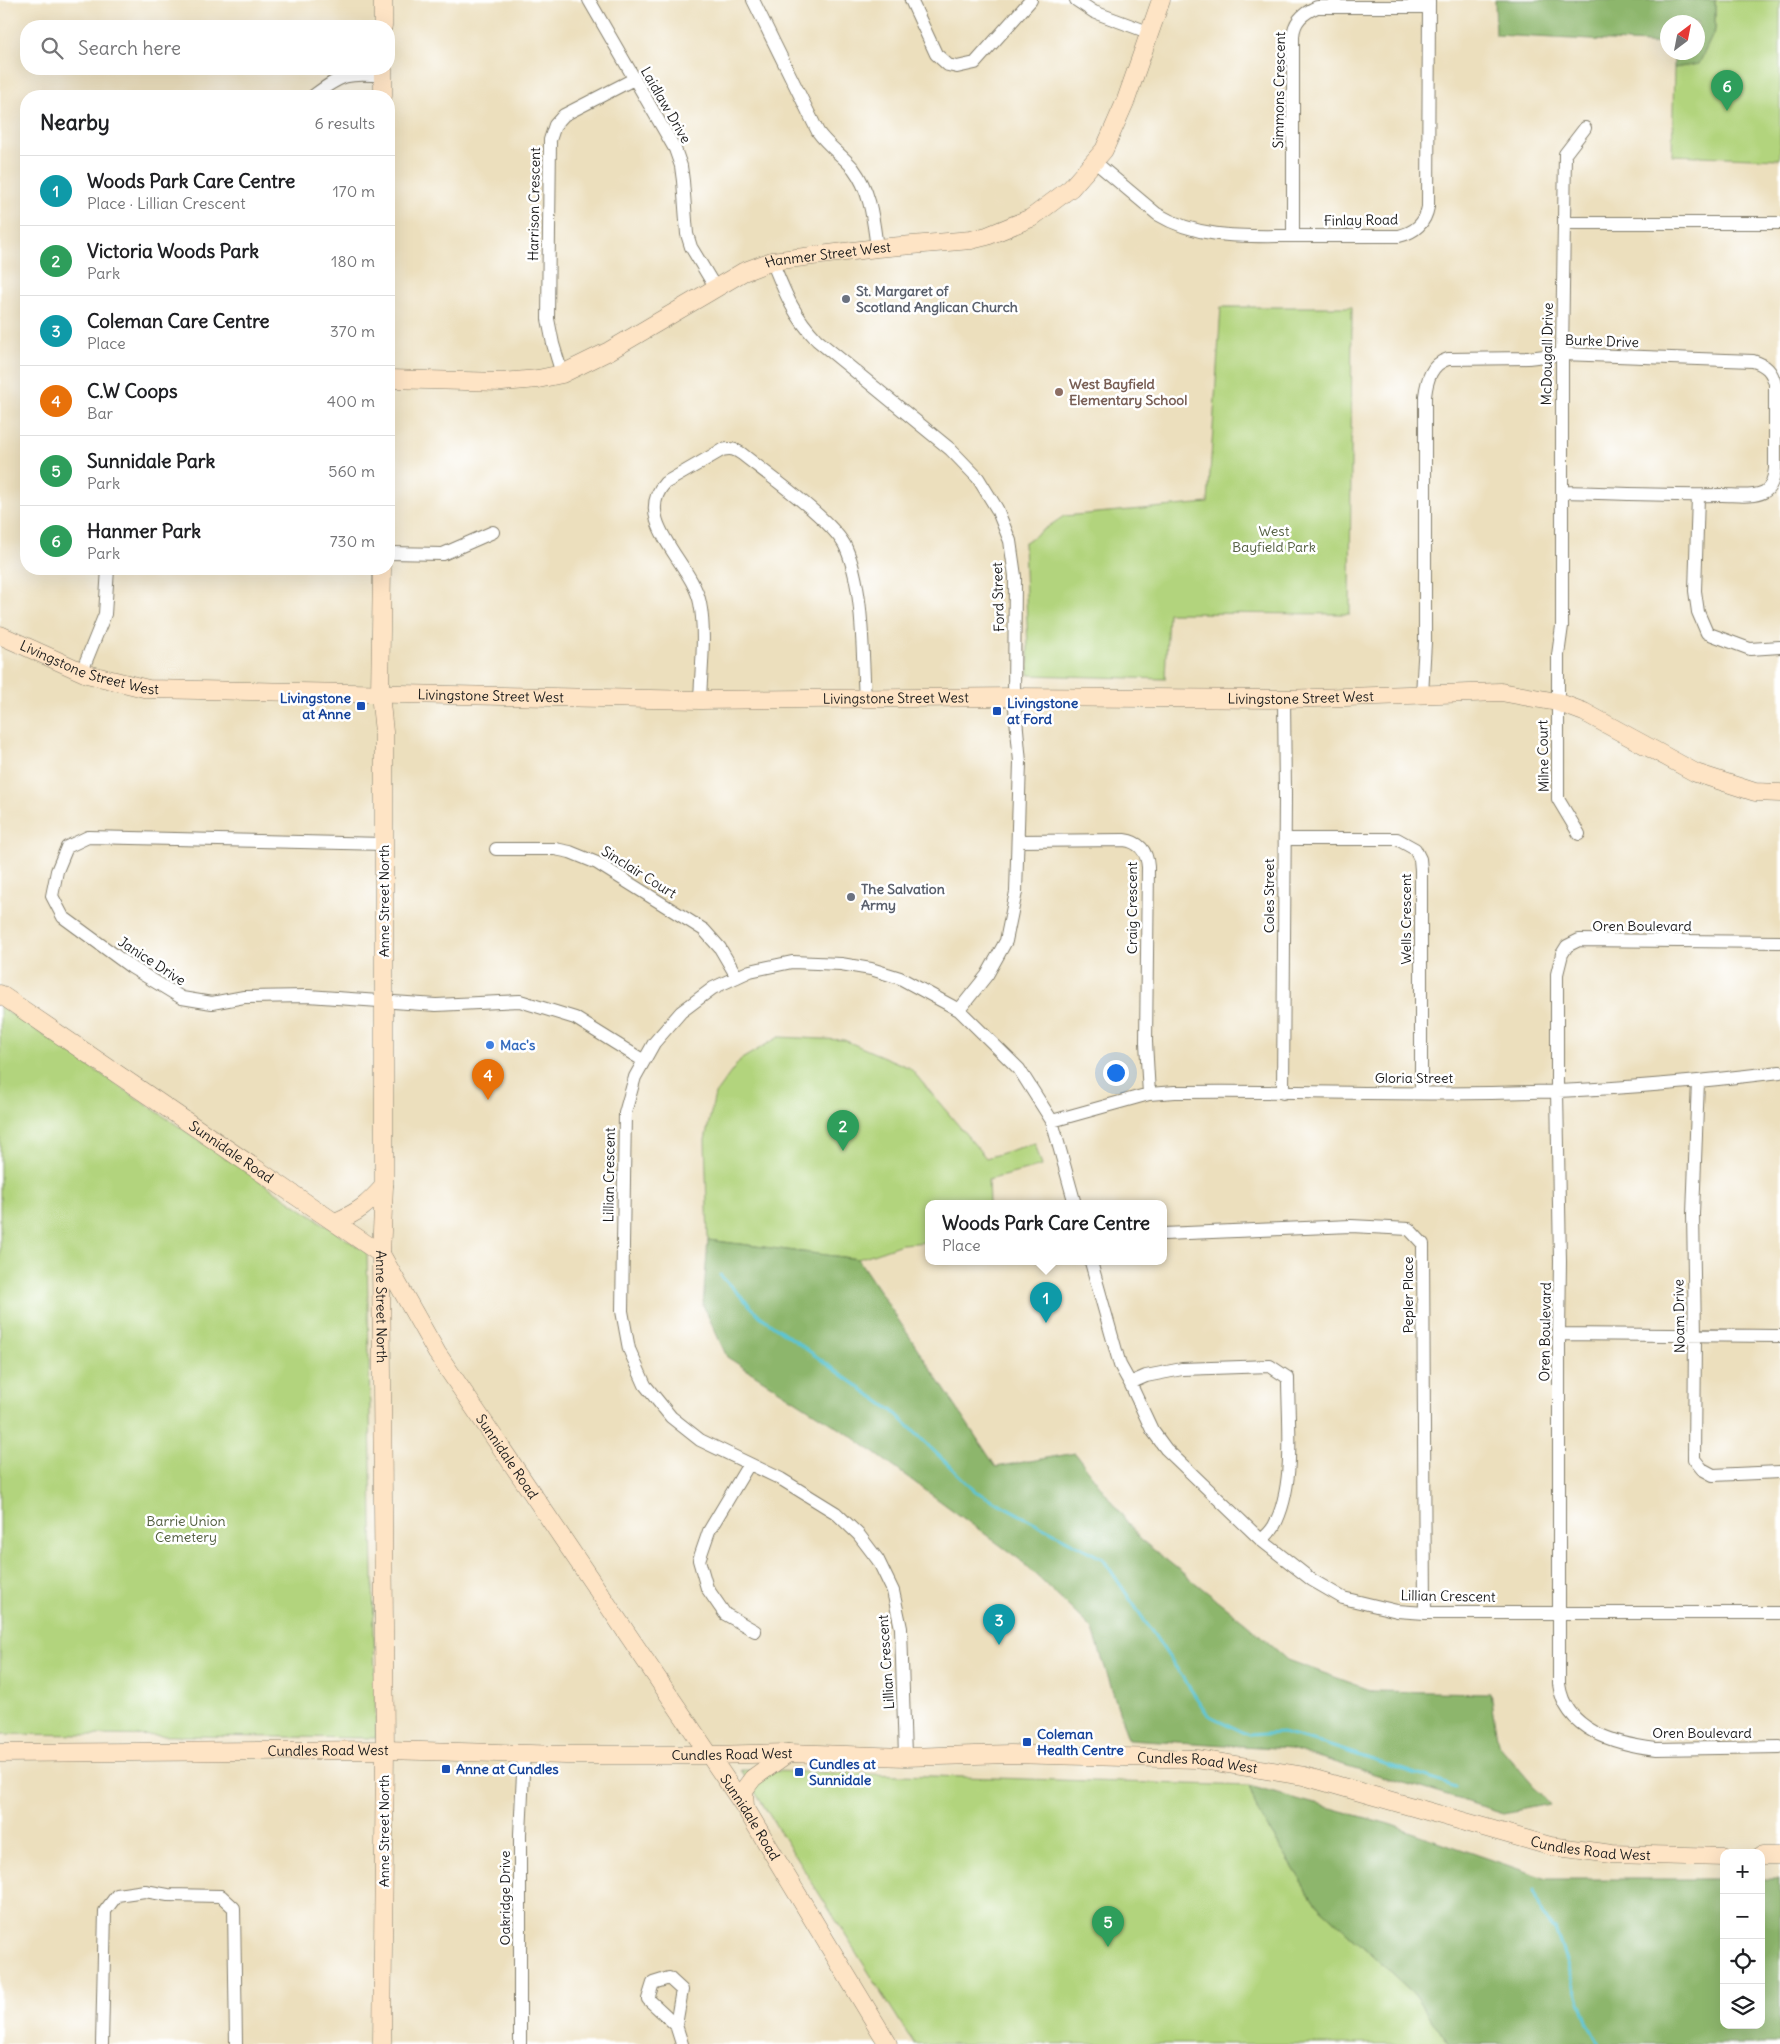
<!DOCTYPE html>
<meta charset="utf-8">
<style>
body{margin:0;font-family:Delius,sans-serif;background:#f2f2f2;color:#202124}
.controls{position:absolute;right:15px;bottom:15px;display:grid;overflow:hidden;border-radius:10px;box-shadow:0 5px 20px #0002}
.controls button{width:45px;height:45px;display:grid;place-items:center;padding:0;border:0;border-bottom:1px solid #e0e0e0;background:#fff;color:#202124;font:25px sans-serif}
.compass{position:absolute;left:1660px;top:15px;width:45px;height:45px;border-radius:50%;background:#fff;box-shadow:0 5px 20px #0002;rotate:32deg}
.you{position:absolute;left:1115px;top:1072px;width:18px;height:18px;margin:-12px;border:4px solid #fff;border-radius:50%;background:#1a73e8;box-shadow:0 0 0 8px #1a73e833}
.badge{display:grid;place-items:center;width:32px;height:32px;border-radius:50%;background:#0f766e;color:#fff;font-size:16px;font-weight:700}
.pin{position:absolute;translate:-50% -41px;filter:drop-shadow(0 1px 2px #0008)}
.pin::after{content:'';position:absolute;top:26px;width:18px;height:15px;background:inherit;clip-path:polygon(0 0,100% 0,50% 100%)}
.popup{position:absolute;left:925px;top:1200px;width:242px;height:65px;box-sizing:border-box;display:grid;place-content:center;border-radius:10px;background:#fff;filter:drop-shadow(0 1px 4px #0005);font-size:16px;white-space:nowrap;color:#757577}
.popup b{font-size:19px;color:#202124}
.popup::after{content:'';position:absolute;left:50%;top:100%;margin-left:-10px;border:10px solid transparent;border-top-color:#fff}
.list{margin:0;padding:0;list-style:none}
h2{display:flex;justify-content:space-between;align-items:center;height:65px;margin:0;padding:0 20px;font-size:21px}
h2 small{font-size:16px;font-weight:400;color:#757577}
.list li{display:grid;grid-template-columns:32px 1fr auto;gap:15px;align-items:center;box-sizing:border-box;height:70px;padding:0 20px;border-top:1px solid #e0e0e0}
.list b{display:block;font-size:19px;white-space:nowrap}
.list p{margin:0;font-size:16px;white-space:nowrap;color:#757577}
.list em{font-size:16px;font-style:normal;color:#757577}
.icon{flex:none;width:28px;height:28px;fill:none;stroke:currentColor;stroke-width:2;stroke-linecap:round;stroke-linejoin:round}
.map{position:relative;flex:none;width:1780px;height:2044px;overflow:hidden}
.search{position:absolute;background:#fff;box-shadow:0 5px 20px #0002;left:20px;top:20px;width:375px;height:55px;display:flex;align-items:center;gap:12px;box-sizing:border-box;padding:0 18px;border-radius:20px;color:#757577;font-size:19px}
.panel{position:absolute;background:#fff;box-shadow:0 5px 20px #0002;left:20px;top:90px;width:375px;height:485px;border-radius:20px}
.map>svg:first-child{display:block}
.green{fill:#b2d47d;stroke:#67784c}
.forest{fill:#8db66c;stroke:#546944}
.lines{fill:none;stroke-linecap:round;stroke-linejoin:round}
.stream{stroke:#5ac5d5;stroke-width:3}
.street-casing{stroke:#847e6c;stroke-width:14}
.secondary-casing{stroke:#847e6c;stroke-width:19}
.street{stroke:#fff;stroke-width:12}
.secondary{stroke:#fee4c5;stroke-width:18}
.worship-dot{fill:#6b7280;stroke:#fff;stroke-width:2}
.education-dot{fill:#8d6e63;stroke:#fff;stroke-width:2}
.transit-dot{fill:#1a4fb4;stroke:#fff;stroke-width:2}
.shop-dot{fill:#3f7fe0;stroke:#fff;stroke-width:2}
.labels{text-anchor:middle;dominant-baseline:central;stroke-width:5;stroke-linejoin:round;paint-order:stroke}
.street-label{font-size:14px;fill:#1c1c1c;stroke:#fff}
.worship-label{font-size:14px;font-weight:bold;fill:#5b616d;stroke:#fff;text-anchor:start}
.education-label{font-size:14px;font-weight:bold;fill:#785e54;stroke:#fff;text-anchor:start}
.park-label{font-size:14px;fill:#505c3e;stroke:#fff}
.transit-label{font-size:14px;font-weight:bold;fill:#164399;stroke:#fff;text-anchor:start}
.shop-label{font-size:14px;font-weight:bold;fill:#366cbe;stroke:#fff;text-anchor:start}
</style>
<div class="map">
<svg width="1780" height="2044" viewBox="0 0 1780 2044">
<rect width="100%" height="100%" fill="#fff"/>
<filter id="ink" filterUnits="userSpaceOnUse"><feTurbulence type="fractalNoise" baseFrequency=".02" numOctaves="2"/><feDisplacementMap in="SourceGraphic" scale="10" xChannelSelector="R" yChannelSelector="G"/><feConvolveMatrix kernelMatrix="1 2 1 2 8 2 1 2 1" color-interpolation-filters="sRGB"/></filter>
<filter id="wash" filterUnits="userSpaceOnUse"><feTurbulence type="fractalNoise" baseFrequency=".0096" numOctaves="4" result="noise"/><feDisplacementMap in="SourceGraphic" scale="20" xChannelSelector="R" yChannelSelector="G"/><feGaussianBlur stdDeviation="1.12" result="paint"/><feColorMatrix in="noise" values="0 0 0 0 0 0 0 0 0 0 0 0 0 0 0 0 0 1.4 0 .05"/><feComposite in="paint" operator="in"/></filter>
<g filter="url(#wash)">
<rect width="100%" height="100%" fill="#ecdfbd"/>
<!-- green -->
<path class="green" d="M1715,0H1780V159L1672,155L1674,68L1699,63L1715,30Z
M1221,307H1352L1350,614L1168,613L1165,679L1029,675L1024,543L1064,516L1208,503Z
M0,1006L367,1253L376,1738L0,1734Z
M779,1037L844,1040L910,1068L986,1158L1035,1143L1042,1166L988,1180L989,1204H928V1242L902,1244L858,1259L708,1240L705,1140L715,1094L740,1060Z
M741,1770L1249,1786L1258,1812L1314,1901L1414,1994L1449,2044H914Z"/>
<!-- forest -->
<path class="forest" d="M1495,0H1715V30L1699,64L1674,68V53L1698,52V22H1668L1667,44L1496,35Z
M708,1240L858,1259L996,1467L1075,1453L1140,1539L1246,1623L1288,1660L1373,1691L1490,1693L1498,1744L1549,1804L1504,1813L1291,1749L1128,1739L1093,1630L1019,1559L853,1437L727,1357L703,1305Z
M1249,1786L1389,1824L1547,1879H1724V2025H1761V1879H1780V2044H1449L1414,1994L1314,1901L1258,1812Z"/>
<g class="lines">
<!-- stream -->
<path class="stream" d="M720,1275L760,1316L894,1412L975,1491L1103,1559L1208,1715L1249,1735L1282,1733L1324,1744L1456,1787
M1535,1890L1542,1915L1555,1929L1588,2024L1599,2044"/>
</g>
</g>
<g filter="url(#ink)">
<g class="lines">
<defs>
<path id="street" d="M589,0L675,149L681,166L683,181L687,234L691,247L715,287
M753,0L818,132C828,146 842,155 853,168C871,192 873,219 877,248
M911,0L936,54L948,65L957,67L975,63L1031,0
M1076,0L1094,12L1148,32
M313,96C341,75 348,72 383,76
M1095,162L1157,214C1200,240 1247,236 1295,236C1330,236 1364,236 1399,236C1415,232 1425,224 1428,207L1429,0
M1564,223H1780
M1293,236V36C1294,21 1303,13 1317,7H1429
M772,261C785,293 793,315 817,340L950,449L978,478L997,509L1010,541L1015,576L1014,697L1020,762L1016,892L1006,941L987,975L959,1010
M562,374L553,344L548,319L550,140L555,125L564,115L634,79
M1698,496L1695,591L1698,612L1707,633L1750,649L1780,647
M389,553L443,554L493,532
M82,671L105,614L108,569
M1422,695L1425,642V396C1427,380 1431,364 1448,359L1528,358L1562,354L1753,361C1766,365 1772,371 1775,384V469C1774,477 1772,488 1764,492C1752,498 1735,495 1722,495C1669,496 1615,493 1562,492
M700,700C701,669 706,634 700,603C692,563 631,520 665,483L722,450C731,448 735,449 742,454C767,474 835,522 846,548C864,589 862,653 865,699
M1579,834L1558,799V655L1562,626V354L1565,154L1585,128
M1285,839H1397L1415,849L1420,859L1421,870V1093
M1019,841L1124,840C1140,842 1147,852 1148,867L1146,1042L1149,1094
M384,844L88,837L67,847L57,871L52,896L63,917L131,967L182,998L212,1003L244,997L308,996L436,1005L520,1001L575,1018L644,1061
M496,849H555L570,852L597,863L704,930L720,948L737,977
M1780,942L1579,940L1567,946L1562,954L1557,974V1091L1560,1261L1559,1334V1684C1565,1731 1616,1744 1656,1749L1780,1747
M1698,1081L1693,1214L1695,1336L1694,1459L1702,1469L1713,1475L1780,1472
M1283,1093L1285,795L1284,699
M1052,1121L1149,1094L1175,1092C1303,1090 1430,1097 1558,1091C1632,1088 1706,1081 1780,1072
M1164,1234L1351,1226L1409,1229L1423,1244L1425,1613
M1091,1262L1120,1365L1130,1383L1152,1430L1166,1449L1261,1540L1312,1580L1343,1598L1397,1611L1425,1613H1780
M1559,1334L1780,1336
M1130,1383L1146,1376L1182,1369L1270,1366L1288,1378C1288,1424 1296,1485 1274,1526C1271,1531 1266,1536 1261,1540
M749,1464L709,1531L699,1560L707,1588L725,1614L755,1631
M905,1757L901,1628L893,1591L878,1560L859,1535L836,1513L781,1479L700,1440L671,1417L645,1385L629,1349L622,1311L625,1113L635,1077L654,1043L681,1012L713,988L750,971L792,962L841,964L871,969L900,978L959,1010L1019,1069L1052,1121L1075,1204
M676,2025L682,1990L669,1978L653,1983L648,1999L676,2025L682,2044
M102,2044L105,1911L117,1895L145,1891L168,1895L221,1896L234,1908L236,2044
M520,2044V1834L524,1753"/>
<g id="secondary">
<path d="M383,0V26"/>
<path d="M383,96V69"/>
<path id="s1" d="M389,379L502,382L538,379L562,374L609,351L743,272L772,261L877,248L971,240L987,236L1031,218L1071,188L1104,150L1126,100L1161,0"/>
<path id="s2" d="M382,569L380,694L384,732V1186L381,1254L385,1750L382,2044"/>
<path id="s3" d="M0,635L87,674L148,689L700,700L1014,697L1284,699L1501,692L1557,702L1584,712L1696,773L1755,792L1780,793"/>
<path id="s4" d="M0,994L381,1254L437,1353L746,1809L888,2044"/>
<path d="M335,1222C359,1212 367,1205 384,1186"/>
<path id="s5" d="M0,1753L385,1750L566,1755H711L788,1753L905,1757L1010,1754L1197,1759L1304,1776L1550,1846L1612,1854L1724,1857"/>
<path d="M745,1808L744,1790L753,1778L788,1753"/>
<path d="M1761,1856H1780"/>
</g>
</defs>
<!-- street casing -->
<use href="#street" class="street-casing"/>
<!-- secondary casing -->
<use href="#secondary" class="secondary-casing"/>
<!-- street -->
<use href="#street" class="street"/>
<!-- secondary -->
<use href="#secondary" class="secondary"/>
</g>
</g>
<!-- markers -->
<g class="worship-dot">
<circle cx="846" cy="299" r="5"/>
<circle cx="851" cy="897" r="5"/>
</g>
<circle class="education-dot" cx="1059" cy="392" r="5"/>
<g class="transit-dot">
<rect x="356" y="701" width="10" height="10" rx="2.5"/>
<rect x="992" y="706" width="10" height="10" rx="2.5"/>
<rect x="1022" y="1737" width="10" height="10" rx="2.5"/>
<rect x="441" y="1764" width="10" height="10" rx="2.5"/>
<rect x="794" y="1767" width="10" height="10" rx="2.5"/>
</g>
<circle class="shop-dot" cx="490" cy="1045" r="5"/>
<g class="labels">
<!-- street labels -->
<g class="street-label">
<text transform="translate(1279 90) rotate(-89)">Simmons Crescent</text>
<text transform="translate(666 105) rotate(60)">Laidlaw Drive</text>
<text transform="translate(534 204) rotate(-89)">Harrison Crescent</text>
<text transform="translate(1361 220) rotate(-1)">Finlay Road</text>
<text stroke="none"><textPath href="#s1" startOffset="469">Hanmer Street West</textPath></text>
<text transform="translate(1602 341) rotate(2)">Burke Drive</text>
<text transform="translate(1547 354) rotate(-89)">McDougall Drive</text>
<text transform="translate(998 597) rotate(-92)">Ford Street</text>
<text stroke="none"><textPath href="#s3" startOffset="96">Livingstone Street West</textPath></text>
<text stroke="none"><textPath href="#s3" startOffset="501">Livingstone Street West</textPath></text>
<text stroke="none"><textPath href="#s3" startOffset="906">Livingstone Street West</textPath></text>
<text stroke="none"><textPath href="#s3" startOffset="1311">Livingstone Street West</textPath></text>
<text transform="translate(1543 756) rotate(-91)">Milne Court</text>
<text transform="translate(639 872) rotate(32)">Sinclair Court</text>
<text transform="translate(1269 896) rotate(-90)">Coles Street</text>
<text transform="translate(384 901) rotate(-90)">Anne Street North</text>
<text transform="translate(1132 908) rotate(-90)">Craig Crescent</text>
<text transform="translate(1406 919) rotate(-90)">Wells Crescent</text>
<text x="1642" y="926">Oren Boulevard</text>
<text transform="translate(152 961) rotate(33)">Janice Drive</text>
<text x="1414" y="1078">Gloria Street</text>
<text stroke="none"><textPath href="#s4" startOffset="280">Sunnidale Road</textPath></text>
<text transform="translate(609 1175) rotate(-89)">Lillian Crescent</text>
<text transform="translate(1408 1295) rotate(-90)">Pepler Place</text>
<text stroke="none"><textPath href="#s2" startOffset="738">Anne Street North</textPath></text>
<text transform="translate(1679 1316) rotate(-91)">Noam Drive</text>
<text transform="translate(1545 1332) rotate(-89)">Oren Boulevard</text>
<text stroke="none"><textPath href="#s4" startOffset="700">Sunnidale Road</textPath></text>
<text transform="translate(1448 1596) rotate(1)">Lillian Crescent</text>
<text transform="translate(886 1662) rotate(-94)">Lillian Crescent</text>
<text x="1702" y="1733">Oren Boulevard</text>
<text stroke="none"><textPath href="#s5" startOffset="328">Cundles Road West</textPath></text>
<text stroke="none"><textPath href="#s5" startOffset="732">Cundles Road West</textPath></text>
<text stroke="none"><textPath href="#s5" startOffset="1198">Cundles Road West</textPath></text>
<text stroke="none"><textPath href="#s4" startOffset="1135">Sunnidale Road</textPath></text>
<text transform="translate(384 1831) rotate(-90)">Anne Street North</text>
<text stroke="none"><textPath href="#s5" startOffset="1602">Cundles Road West</textPath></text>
<text transform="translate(505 1898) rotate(-90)">Oakridge Drive</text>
</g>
<!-- worship labels -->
<g class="worship-label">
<text x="856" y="291">St. Margaret of<tspan x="856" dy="16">Scotland Anglican Church</tspan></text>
<text x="861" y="889">The Salvation<tspan x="861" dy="16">Army</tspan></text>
</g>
<!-- education labels -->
<g class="education-label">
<text x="1069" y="384">West Bayfield<tspan x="1069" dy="16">Elementary School</tspan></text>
</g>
<!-- park labels -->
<g class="park-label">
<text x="1274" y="531">West<tspan x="1274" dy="16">Bayfield Park</tspan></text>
<text x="186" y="1521">Barrie Union<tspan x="186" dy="16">Cemetery</tspan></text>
</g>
<!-- transit labels -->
<g class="transit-label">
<text x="351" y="698" text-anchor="end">Livingstone<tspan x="351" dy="16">at Anne</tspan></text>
<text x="1007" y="703">Livingstone<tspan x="1007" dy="16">at Ford</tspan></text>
<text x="1037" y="1734">Coleman<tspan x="1037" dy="16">Health Centre</tspan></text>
<text x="809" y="1764">Cundles at<tspan x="809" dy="16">Sunnidale</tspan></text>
<text x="456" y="1769">Anne at Cundles</text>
</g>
<!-- shop labels -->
<g class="shop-label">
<text x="500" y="1045">Mac's</text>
</g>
</g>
</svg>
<div class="controls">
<button>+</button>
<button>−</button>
<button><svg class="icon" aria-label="locate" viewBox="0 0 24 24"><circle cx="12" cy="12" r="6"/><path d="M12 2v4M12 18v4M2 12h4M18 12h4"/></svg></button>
<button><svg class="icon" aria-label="layers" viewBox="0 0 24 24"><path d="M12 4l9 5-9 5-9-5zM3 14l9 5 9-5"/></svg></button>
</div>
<svg class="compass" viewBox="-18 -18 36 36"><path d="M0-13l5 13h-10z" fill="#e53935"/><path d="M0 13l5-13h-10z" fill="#757577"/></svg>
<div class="you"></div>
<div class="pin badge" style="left:1046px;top:1323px;background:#0f9aa8">1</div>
<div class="popup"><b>Woods Park Care Centre</b>Place</div>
<div class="pin badge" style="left:843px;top:1151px;background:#2e9e5b">2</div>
<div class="pin badge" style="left:999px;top:1645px;background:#0f9aa8">3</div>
<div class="pin badge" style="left:488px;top:1100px;background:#e8710a">4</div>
<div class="pin badge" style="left:1108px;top:1947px;background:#2e9e5b">5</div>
<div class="pin badge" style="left:1727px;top:111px;background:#2e9e5b">6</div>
<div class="search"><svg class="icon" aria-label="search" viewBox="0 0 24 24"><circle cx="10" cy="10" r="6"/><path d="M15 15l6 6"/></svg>Search here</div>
<section class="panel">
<h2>Nearby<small>6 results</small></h2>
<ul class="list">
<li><span class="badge" style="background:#0f9aa8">1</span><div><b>Woods Park Care Centre</b><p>Place · Lillian Crescent</p></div><em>170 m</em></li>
<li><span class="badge" style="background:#2e9e5b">2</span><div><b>Victoria Woods Park</b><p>Park</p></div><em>180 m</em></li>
<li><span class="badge" style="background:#0f9aa8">3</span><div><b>Coleman Care Centre</b><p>Place</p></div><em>370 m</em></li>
<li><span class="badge" style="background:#e8710a">4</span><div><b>C.W Coops</b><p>Bar</p></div><em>400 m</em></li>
<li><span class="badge" style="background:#2e9e5b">5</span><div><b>Sunnidale Park</b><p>Park</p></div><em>560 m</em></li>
<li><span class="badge" style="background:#2e9e5b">6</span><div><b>Hanmer Park</b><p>Park</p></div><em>730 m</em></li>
</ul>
</section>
</div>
